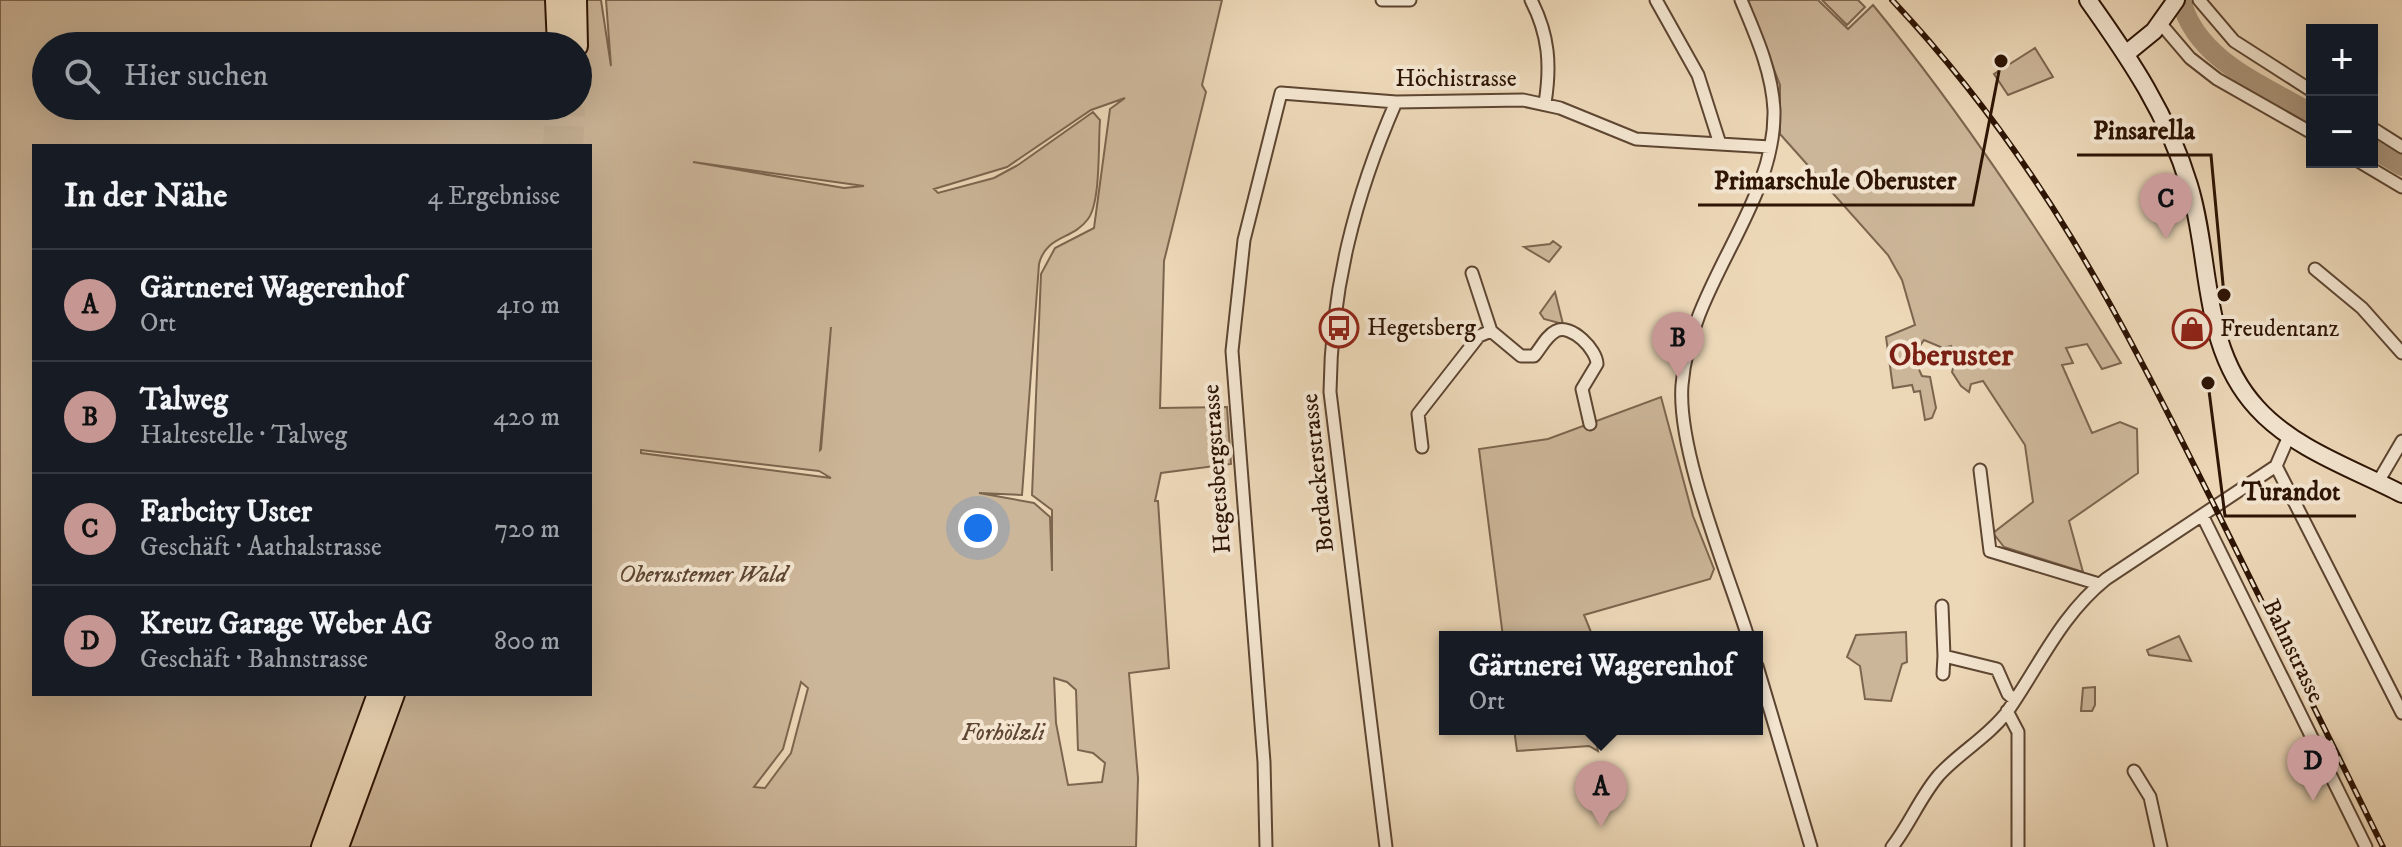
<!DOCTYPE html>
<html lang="de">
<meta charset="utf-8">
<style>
body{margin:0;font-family:"IM FELL DW Pica",serif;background:#242831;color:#f1f3f6}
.controls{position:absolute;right:24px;top:24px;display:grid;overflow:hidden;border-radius:0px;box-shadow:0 8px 32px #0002}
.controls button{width:72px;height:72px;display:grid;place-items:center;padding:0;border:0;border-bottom:2px solid #363941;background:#171b24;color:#f1f3f6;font:40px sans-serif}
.you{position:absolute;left:978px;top:528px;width:28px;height:28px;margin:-20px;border:6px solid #fff;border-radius:50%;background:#1a73e8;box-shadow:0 0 0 12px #1a73e833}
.badge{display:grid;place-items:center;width:52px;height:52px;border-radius:50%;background:#c59692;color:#111;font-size:26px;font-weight:700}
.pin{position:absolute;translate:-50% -66px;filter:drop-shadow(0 2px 4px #0008)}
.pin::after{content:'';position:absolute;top:42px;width:28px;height:24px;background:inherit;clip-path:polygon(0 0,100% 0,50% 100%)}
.popup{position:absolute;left:1439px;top:631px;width:324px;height:104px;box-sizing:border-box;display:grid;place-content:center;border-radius:0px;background:#171b24;filter:drop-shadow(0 2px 6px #0005);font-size:26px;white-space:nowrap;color:#9ea1a6}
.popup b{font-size:30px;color:#f1f3f6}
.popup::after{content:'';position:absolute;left:50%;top:100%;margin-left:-16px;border:16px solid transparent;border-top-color:#171b24}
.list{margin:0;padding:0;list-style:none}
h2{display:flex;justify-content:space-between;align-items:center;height:104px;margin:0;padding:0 32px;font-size:34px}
h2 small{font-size:26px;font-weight:400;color:#9ea1a6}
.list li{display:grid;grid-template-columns:52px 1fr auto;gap:24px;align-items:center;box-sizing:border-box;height:112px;padding:0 32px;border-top:2px solid #363941}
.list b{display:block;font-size:30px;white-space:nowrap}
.list p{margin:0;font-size:26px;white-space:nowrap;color:#9ea1a6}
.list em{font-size:26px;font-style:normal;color:#9ea1a6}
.icon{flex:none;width:44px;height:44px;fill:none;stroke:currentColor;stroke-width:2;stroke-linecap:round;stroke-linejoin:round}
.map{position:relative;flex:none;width:2402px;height:847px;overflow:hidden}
.search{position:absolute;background:#171b24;box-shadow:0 8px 32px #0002;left:32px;top:32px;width:560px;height:88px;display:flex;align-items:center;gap:20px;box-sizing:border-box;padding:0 28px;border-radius:44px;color:#9ea1a6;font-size:30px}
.panel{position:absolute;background:#171b24;box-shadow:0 8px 32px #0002;left:32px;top:144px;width:560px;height:552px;border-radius:0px}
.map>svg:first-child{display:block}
.green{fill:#ccb699;stroke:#7c654e;stroke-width:2;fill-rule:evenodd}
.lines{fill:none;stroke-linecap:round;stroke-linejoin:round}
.river{stroke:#ab957a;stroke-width:20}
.highway-tunnel{stroke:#c6b093;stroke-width:20;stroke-dasharray:20 10;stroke-linecap:butt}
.street-casing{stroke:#5d4531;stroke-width:15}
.secondary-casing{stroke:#2d1404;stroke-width:20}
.highway-casing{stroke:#2d1404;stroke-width:24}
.street{stroke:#f3e5d0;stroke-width:11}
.secondary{stroke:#f3e5d0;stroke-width:16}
.highway{stroke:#ecd7b7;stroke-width:20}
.rail-casing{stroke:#2d1404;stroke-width:6}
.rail{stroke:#f3e5d0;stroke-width:3;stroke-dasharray:9;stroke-linecap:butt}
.labels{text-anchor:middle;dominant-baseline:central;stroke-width:8;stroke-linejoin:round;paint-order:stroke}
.street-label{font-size:24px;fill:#2d1404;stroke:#f3e5d0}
.poi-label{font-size:24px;fill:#2d1404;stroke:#f3e5d0;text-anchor:start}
.park-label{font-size:24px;font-style:italic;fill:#5d4531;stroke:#f3e5d0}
.district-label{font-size:32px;font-weight:bold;fill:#7a1f14;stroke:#f3e5d0}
.leader{fill:none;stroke:#2d1404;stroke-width:3}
.callout-dot{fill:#2d1404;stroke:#f3e5d0;stroke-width:3}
.callout-label{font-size:26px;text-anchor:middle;font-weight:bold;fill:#2d1404;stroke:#f3e5d0;stroke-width:8;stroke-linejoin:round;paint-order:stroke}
</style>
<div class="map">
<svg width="2402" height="847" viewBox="0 0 2402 847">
<rect width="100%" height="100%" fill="#ecd7b7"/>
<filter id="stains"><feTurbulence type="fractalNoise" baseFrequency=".0025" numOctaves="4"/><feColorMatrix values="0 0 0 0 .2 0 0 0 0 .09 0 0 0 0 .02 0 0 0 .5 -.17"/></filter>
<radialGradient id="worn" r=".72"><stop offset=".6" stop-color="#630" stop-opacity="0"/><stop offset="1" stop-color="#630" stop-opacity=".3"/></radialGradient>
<!-- green -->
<path class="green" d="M0,0H601L611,66L606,0H1222L1202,85L1206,92L1164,261L1160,408L1227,407L1231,464L1161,473L1155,501H1158L1169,668L1129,673L1138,778L1136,847H0ZM46,46H578V106H46ZM1125,98L1110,109L1094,228L1055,248L1041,274L1032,495L1052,510V571L1050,517L1034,503L979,493L1022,495L1039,264C1046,235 1073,240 1088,219C1101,202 1098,144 1100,120L1093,112L1018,165L994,178L938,193L934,189L1007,167L1091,110ZM34,146H590V694H34ZM693,162L864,186L844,188ZM831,327L821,449L820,450ZM641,450L819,471L831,478L641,453ZM1054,678L1067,682L1076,690L1078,750L1093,753L1105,763L1102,782L1068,785L1056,723ZM801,682L808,688L791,753L765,788L754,787L783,749Z
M1747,0H1818L1848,29L1873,5C1966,118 2044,239 2121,363L2102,369L2087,344L2066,348L2073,363L2062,365L2092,433L2120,422L2137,429L2138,473L2069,521L2083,572L2004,547L1993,533L2033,502L2025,445L1983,381L1971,384L1969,392L1961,386L1952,372L1956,357L1951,346L1943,348L1924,340C1913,353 1915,362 1922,376L1930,377L1936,408L1932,418L1925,420L1920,391L1914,392L1912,385L1893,388L1886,337L1915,325L1902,280L1888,255L1780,134V85Z
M1822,0H1858L1865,7L1847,25Z
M2035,48L2053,77L2008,95L1994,74Z
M1553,241L1561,247L1549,262L1524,247L1550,244Z
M1555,292L1563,324L1544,319L1540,313Z
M1661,397L1693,516L1714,569L1710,579L1584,615L1593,637H1503L1479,449L1548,439Z
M1906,632L1907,662L1902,664L1891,701L1865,699L1860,666L1847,657L1856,635Z
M2179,636L2191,661L2149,655L2147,650Z
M2095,687V705L2092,711H2081L2083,688Z
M1514,729H1594L1598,751L1589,746L1517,751Z"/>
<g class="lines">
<!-- river -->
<path class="river" d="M2181,0C2196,60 2263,85 2312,114
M2372,148L2402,166"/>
<!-- highway-tunnel -->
<path class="highway-tunnel" d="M553,146L556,106
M573,146L575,106"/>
<defs>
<path id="street" d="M1382,0H1410
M1531,0C1549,35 1551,65 1545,103
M1656,0L1698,75L1720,144
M1741,0C1756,36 1772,71 1774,110C1776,206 1690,283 1682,385C1677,452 1727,570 1748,637
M2199,0L2234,41L2312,91
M2161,24L2190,58L2217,79L2312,133
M2372,128L2402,147
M2360,162L2402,187
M2315,269L2362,308L2402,353
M1472,273L1491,331L1521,356H1534C1541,348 1546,336 1556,331C1571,323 1597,350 1597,364L1582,389L1590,424
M2289,436L2276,466L2402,713
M1422,447L1418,414L1479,336L1491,331
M1980,470L1990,551L2099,584
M2378,482L2402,441
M2203,517L2366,847
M1942,606L1944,656L1997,669L2008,694L2014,699
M1757,666L1811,847
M1943,674L1944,656
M2007,711L2018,732V847
M2134,771L2150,797L2161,847
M1266,847L1264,762L1232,351L1244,240L1281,93L1396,102L1523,100L1560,108L1636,139L1770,147
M1386,847L1330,392C1331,289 1355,196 1396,102
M1892,847C1910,824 1920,797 1939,775C1960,752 1988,737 2007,712C2040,665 2060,616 2106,579L2276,466"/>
<path id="secondary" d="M2088,0C2130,59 2168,115 2189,185C2212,260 2200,346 2257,408C2294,449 2354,469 2402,494
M2127,53L2154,31L2176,0"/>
<path id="highway" d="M556,0L558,46
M576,0L577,46
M322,847L378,694
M338,847L394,694"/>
</defs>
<!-- street casing -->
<use href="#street" class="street-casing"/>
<!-- secondary casing -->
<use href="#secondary" class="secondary-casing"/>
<!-- highway casing -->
<use href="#highway" class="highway-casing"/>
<!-- street -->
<use href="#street" class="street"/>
<!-- secondary -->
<use href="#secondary" class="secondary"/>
<!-- highway -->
<use href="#highway" class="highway"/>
<defs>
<path id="rail" d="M1892,0C2037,154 2118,312 2211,499C2268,615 2326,731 2383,847"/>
</defs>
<!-- rail casing -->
<use href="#rail" class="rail-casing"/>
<!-- rail -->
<use href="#rail" class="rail"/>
</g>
<!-- icons -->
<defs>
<symbol id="bus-ring" viewBox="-11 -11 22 22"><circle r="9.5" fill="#f3e5d0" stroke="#8f2418" stroke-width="1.5"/><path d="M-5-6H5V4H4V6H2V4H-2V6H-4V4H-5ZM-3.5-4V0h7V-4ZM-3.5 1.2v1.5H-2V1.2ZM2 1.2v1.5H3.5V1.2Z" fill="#8f2418"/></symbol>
<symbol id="shop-ring" viewBox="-11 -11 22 22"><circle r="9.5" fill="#f3e5d0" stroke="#8f2418" stroke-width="1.5"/><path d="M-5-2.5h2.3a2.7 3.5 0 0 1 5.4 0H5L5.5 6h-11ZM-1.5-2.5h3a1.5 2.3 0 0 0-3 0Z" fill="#8f2418"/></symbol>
</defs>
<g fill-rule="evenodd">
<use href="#bus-ring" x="1317" y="306" width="44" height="44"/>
<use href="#shop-ring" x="2170" y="307" width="44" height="44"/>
</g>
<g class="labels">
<!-- street labels -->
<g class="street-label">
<text x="1456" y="79">Höchistrasse</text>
<text transform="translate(1217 469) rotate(-94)">Hegetsbergstrasse</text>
<text transform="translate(1318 473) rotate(-96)">Bordackerstrasse</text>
<text transform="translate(2293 651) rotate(64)">Bahnstrasse</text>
</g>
<!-- poi labels -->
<g class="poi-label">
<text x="1367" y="328">Hegetsberg</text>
<text x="2220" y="329">Freudentanz</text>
</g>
<!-- park labels -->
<g class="park-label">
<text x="703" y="575">Oberustemer Wald</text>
<text x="1003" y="733">Forhölzli</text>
</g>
<!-- district labels -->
<g class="district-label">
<text x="1951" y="356">Oberuster</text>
</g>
</g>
<!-- callouts -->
<path class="leader" d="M2224 295L2211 155H2077M2001 61L1973 205H1698M2208 383L2225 516H2356"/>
<g class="callout-dot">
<circle cx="2224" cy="295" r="8"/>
<circle cx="2001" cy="61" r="8"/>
<circle cx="2208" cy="383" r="8"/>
</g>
<g class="callout-label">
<text x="2144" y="139">Pinsarella</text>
<text x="1835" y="189">Primarschule Oberuster</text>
<text x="2291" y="500">Turandot</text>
</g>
<rect width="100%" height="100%" filter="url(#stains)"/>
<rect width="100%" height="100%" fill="url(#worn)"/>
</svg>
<div class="controls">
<button>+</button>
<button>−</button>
</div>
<div class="you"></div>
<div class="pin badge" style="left:1601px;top:827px">A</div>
<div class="popup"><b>Gärtnerei Wagerenhof</b>Ort</div>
<div class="pin badge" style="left:1678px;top:378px">B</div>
<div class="pin badge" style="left:2166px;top:239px">C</div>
<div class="pin badge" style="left:2313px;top:801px">D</div>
<div class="search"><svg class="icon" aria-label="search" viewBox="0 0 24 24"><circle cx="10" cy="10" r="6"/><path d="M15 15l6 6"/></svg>Hier suchen</div>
<section class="panel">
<h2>In der Nähe<small>4 Ergebnisse</small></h2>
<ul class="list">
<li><span class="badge">A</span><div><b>Gärtnerei Wagerenhof</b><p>Ort</p></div><em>410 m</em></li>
<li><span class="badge">B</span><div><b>Talweg</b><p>Haltestelle · Talweg</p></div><em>420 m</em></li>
<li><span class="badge">C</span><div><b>Farbcity Uster</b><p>Geschäft · Aathalstrasse</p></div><em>720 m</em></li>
<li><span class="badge">D</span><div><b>Kreuz Garage Weber AG</b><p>Geschäft · Bahnstrasse</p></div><em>800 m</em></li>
</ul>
</section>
</div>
